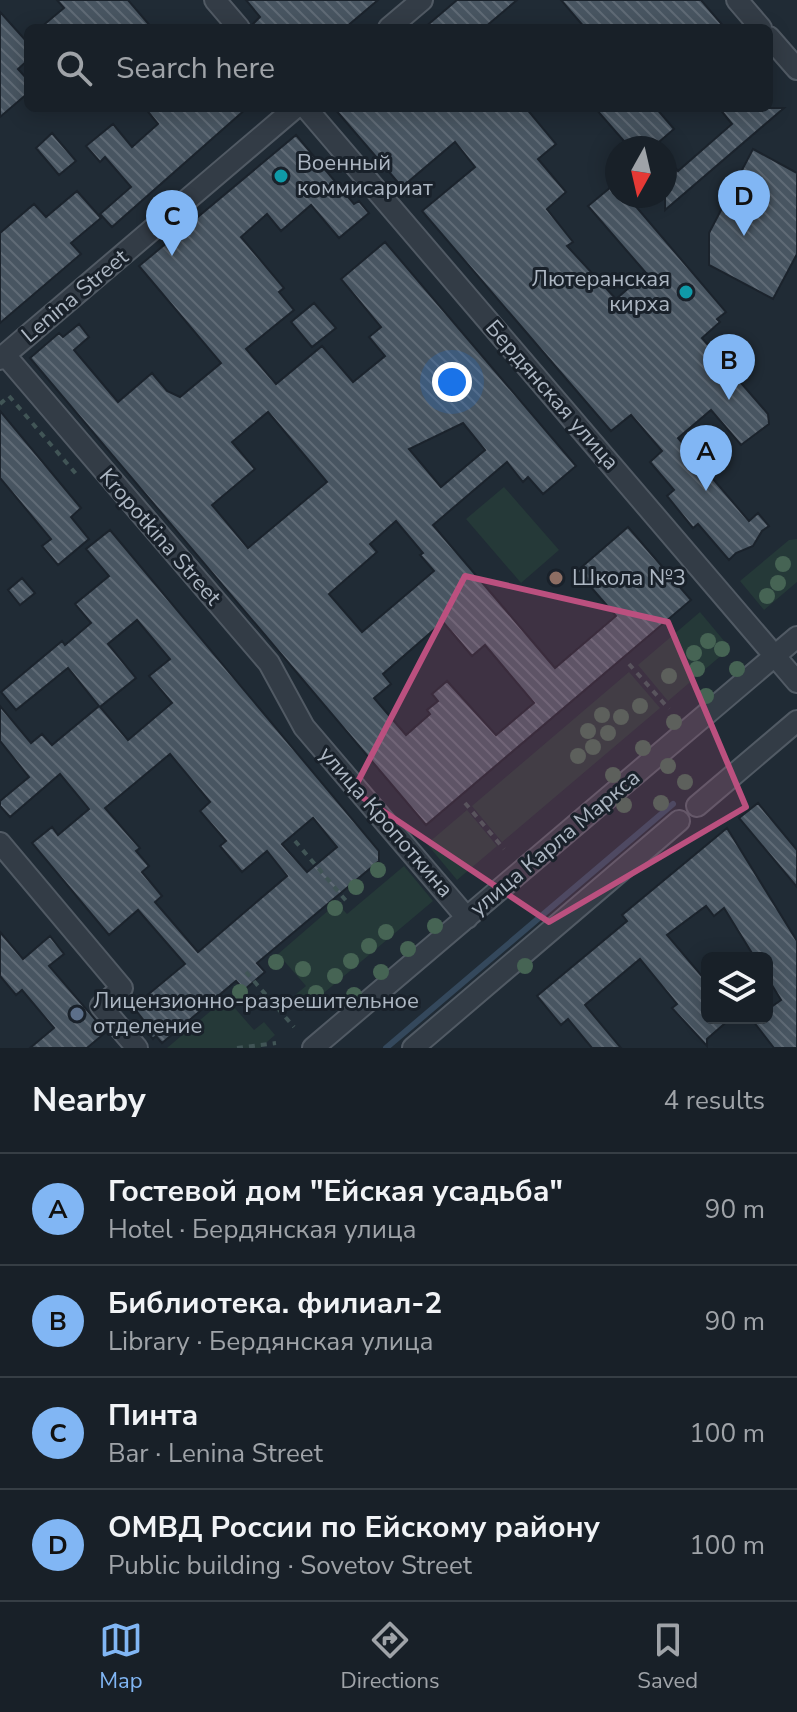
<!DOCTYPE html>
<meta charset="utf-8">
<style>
body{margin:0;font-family:"Nunito Sans",sans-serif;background:#252d34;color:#f1f3f6}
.controls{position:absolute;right:24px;bottom:24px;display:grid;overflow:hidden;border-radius:12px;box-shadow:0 4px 20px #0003}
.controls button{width:72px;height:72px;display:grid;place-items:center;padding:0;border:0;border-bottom:2px solid #363e45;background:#182028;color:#f1f3f6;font:40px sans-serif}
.compass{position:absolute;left:605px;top:136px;width:72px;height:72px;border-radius:50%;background:#182028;box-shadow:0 4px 20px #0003;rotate:188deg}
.you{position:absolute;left:452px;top:382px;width:28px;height:28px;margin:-20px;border:6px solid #fff;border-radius:50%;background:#1a73e8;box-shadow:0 0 0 12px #1a73e833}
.badge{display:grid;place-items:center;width:52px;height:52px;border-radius:50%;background:#81b6f4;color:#111;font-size:26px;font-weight:700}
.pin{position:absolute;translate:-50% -66px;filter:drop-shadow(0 2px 4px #0008)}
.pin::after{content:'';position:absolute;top:42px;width:28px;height:24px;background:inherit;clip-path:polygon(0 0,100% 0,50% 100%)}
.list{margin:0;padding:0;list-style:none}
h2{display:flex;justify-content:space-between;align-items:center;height:104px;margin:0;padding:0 32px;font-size:34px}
h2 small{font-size:26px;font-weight:400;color:#9fa3a8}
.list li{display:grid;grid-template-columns:52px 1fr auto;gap:24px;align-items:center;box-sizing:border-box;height:112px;padding:0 32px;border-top:2px solid #363e45}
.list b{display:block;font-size:30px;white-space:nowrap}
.list p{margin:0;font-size:26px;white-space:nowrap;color:#9fa3a8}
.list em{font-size:26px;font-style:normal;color:#9fa3a8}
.icon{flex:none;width:44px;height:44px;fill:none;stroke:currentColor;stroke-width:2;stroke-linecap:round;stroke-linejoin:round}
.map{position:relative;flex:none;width:797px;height:1048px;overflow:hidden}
.search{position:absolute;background:#182028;box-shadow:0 4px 20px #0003;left:24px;right:24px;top:24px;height:88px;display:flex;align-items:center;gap:20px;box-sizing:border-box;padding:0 28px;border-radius:12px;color:#9fa3a8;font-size:30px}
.sheet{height:552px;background:#182028}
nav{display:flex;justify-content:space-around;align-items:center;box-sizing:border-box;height:112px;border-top:2px solid #363e45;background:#182028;font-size:22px;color:#9fa3a8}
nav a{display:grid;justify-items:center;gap:4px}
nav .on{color:#81b6f4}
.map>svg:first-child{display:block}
.grass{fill:#253938}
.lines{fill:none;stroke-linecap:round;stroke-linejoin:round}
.stream{stroke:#34485c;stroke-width:6}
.building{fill:url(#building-back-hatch);stroke:#1b232c;stroke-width:2;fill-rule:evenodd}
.minor-casing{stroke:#515a64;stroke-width:24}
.path{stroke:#415556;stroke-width:4;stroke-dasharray:6 6;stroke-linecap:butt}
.minor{stroke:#333c46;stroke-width:20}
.tree{fill:#466454}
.marked{fill:#bb507f;fill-opacity:0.2;stroke:#bb507f;stroke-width:6;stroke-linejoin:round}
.culture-dot{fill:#0f9aa8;stroke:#19212a;stroke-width:3}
.education-dot{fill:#8d6e63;stroke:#19212a;stroke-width:3}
.service-dot{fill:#5c6f8a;stroke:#19212a;stroke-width:3}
.labels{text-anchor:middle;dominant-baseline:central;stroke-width:6;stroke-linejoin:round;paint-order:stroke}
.poi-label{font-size:22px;fill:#adb7c3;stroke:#19212a;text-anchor:start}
.street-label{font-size:22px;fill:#adb7c3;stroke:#19212a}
</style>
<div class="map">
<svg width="797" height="1048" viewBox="0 0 797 1048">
<defs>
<pattern id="building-back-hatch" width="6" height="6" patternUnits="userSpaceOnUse" patternTransform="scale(2)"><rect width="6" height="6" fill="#485561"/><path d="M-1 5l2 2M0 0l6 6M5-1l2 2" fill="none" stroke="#606b76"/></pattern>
</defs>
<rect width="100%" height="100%" fill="#202b35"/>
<!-- grass -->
<path class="grass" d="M504,487L559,550L521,583L466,519Z
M797,539V582L764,610L740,581L789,540Z
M700,612L730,648L668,701L638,665Z
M629,672L660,708L502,842L472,806Z
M467,810L497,846L457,880L427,844Z
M404,866L433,901L306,1008L295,995L306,986L278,954L337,903L347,914Z
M226,998L254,1030L264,1022L275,1035L260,1048H167Z"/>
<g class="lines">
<!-- stream -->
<path class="stream" d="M386,1048L673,804"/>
</g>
<!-- building -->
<path class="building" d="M57,0H128L152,28H40L64,8Z
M246,0H378L345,28H252V25L260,17Z
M457,0H517L484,28H424Z
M561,0H701L725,28H585Z
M0,12L28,43V60L18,69L28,80V93L0,117Z
M145,108H247L112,227L100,214L131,187L105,157L100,162L86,146L113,124L132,147L158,124Z
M334,108H526L556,144L538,159L566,192L547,209L573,242L567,246L616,299L646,273L588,206L617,182V196H627L726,312L717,319L720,322L702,338L768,414L769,424L741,445L711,410L678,438L749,521L758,513L769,526L762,531L753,546L736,553L729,560L698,524L693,528L667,496L674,490L650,462L662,451L631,415L611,431L422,211L475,167L455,142L402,187Z
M595,108H656L674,129L652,148H630Z
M719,108H784L665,210V156L678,171L732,124Z
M52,133L76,161L59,175L36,148Z
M296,135L354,204L359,201L369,213L339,238L311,205L281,231L267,214L241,237L284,288L279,292L294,310L246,349L276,384L322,346L353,382L385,356L369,337L381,327L341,279L385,242L576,466L543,494L528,477L523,482L507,462L433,525L515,621L555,668L616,616L577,571L628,527L691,600L426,825L30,358L59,333L63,337L79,324L89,337L74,350L118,402L152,373L167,391L180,397L221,363L139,266ZM268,412L327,482L248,548L212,505L255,469L232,442ZM463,423L485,450L441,487L409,449ZM396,521L423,553L420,555L434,571L362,632L329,594L377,552L370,544ZM443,622L472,656L485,645L534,703L496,735L447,681L432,694L438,701L427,710L430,714L406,735L374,698L391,684L383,674Z
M753,149L797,173V254L773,299L709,265V233Z
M77,191L101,218L71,243L81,254L0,323V233L34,204L46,217Z
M314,303L336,328L312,347L291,322Z
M0,411L81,508L71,517L89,539L58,565L42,546L51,539L0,478Z
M110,530L379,851V861L257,963L265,972L244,990L236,981L162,1043L156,1036L153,1039L142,1026L146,1023L133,1007L185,964L138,910L109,935L32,843L52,827L58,835L89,809L60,774L10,817L0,806V801L29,777L0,741V706L31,743L42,734L52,745L99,706L68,668L16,710L1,692L62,641L65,645L91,623L75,604L109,576L86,549ZM137,620L170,659L149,676L172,703L128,740L100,707L136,678L108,644ZM170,754L210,802L200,811L226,841L220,846L242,872L267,851L287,876L198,952L155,902L162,896L142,872L149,866L136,851L140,848L105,808ZM313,818L337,847L307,872L282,844Z
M22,578L35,593L20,605L8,590Z
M758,803L797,850V887L739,818Z
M727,828L797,941V1048H774L753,1021L767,1018V1010L781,1000L767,977V958H755L724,908L714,916L706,906L667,935L707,982V1018H731L707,1039V1046L672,1008L677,1004L640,959L585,1005L621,1048H592L568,1019L561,1025L537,996L627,921L622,915Z
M0,932L23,959L50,936L64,954L49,966L106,1032L87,1048H30L54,1028L22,990L16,995L0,976Z"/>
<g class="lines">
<defs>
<path id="minor" d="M215,0L239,28
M737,0L761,28
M389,28L422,0
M769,37L797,69
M306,108L797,682
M5,355L269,663L304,727L467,918
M0,359L295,108
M697,806L797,721
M0,843L122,988L101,1006L137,1048
M313,1048L797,637
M413,1048L679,821"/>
</defs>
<!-- minor casing -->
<use href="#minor" class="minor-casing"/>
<!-- path -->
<path class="path" d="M9,396L77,475
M0,404L9,396
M629,664L669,709
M465,803L504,849
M295,841L348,903
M246,972L294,1027
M237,1048L276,1043"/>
<!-- minor -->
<use href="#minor" class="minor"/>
</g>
<!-- trees -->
<g class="tree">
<circle cx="783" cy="564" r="8"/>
<circle cx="778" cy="583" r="8"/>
<circle cx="767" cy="596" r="8"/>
<circle cx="708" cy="641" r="8"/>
<circle cx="722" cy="649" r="8"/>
<circle cx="694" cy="653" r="8"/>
<circle cx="697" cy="669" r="8"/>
<circle cx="737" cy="669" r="8"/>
<circle cx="669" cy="676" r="8"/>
<circle cx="706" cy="696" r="8"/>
<circle cx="640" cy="706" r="8"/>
<circle cx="602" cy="715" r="8"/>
<circle cx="621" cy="717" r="8"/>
<circle cx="674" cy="722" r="8"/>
<circle cx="588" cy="731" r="8"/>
<circle cx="608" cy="733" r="8"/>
<circle cx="593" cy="747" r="8"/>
<circle cx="643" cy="748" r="8"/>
<circle cx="578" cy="756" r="8"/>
<circle cx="668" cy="766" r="8"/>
<circle cx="613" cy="775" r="8"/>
<circle cx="685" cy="782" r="8"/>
<circle cx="661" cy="803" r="8"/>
<circle cx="624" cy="805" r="8"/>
<circle cx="378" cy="870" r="8"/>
<circle cx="356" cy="887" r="8"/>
<circle cx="335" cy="908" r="8"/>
<circle cx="435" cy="926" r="8"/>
<circle cx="386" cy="932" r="8"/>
<circle cx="369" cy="946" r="8"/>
<circle cx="408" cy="949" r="8"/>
<circle cx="351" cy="961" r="8"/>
<circle cx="276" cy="962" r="8"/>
<circle cx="525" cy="966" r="8"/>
<circle cx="303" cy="969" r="8"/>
<circle cx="381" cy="972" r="8"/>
<circle cx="335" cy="976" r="8"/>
<circle cx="240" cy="992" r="8"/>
<circle cx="316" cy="993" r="8"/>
<circle cx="354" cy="995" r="8"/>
</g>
<!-- marked area -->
<path class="marked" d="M465,576L668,622L746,807L549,922L353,791Z"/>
<!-- markers -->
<g class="culture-dot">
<circle cx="281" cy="176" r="8"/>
<circle cx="686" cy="292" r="8"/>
</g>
<circle class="education-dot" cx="556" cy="578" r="8"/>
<circle class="service-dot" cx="77" cy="1014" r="8"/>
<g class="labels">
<!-- poi labels -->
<g class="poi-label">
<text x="297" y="163">Военный<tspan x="297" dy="25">коммисариат</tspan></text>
<text x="670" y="279" text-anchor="end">Лютеранская<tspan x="670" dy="25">кирха</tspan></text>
<text x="572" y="578">Школа №3</text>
<text x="93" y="1001">Лицензионно-разрешительное<tspan x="93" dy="25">отделение</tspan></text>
</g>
<!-- street labels -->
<g class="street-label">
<text transform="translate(75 296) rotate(-40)">Lenina Street</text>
<text transform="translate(552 395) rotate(49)">Бердянская улица</text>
<text transform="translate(160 537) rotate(49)">Kropotkina Street</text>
<text transform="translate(386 822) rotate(49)">улица Кропоткина</text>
<text transform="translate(555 843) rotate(-40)">улица Карла Маркса</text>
</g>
</g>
</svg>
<div class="controls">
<button><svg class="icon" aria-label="layers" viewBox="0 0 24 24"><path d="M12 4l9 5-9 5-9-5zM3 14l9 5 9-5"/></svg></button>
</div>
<svg class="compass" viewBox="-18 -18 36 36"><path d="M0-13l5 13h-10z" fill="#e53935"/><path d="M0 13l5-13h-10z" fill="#9fa3a8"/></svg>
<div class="you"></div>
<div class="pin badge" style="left:706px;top:491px">A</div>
<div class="pin badge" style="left:729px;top:400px">B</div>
<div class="pin badge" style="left:172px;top:256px">C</div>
<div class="pin badge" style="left:744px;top:236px">D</div>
<div class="search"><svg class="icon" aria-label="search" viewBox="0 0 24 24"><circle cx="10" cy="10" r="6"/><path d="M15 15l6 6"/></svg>Search here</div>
</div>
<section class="sheet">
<h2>Nearby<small>4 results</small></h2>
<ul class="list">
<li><span class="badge">A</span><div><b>Гостевой дом &quot;Ейская усадьба&quot;</b><p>Hotel · Бердянская улица</p></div><em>90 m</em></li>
<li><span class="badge">B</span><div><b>Библиотека. филиал-2</b><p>Library · Бердянская улица</p></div><em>90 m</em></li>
<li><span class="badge">C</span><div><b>Пинта</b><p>Bar · Lenina Street</p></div><em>100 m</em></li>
<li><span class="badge">D</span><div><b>ОМВД России по Ейскому району</b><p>Public building · Sovetov Street</p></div><em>100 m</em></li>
</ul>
</section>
<nav>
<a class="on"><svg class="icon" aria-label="map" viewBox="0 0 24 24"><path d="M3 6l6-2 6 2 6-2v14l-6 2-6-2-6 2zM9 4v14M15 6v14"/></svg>Map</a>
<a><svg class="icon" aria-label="directions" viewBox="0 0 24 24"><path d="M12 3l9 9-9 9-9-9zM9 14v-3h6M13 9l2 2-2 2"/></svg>Directions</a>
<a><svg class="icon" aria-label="saved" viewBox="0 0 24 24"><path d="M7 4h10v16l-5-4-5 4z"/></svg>Saved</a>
</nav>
